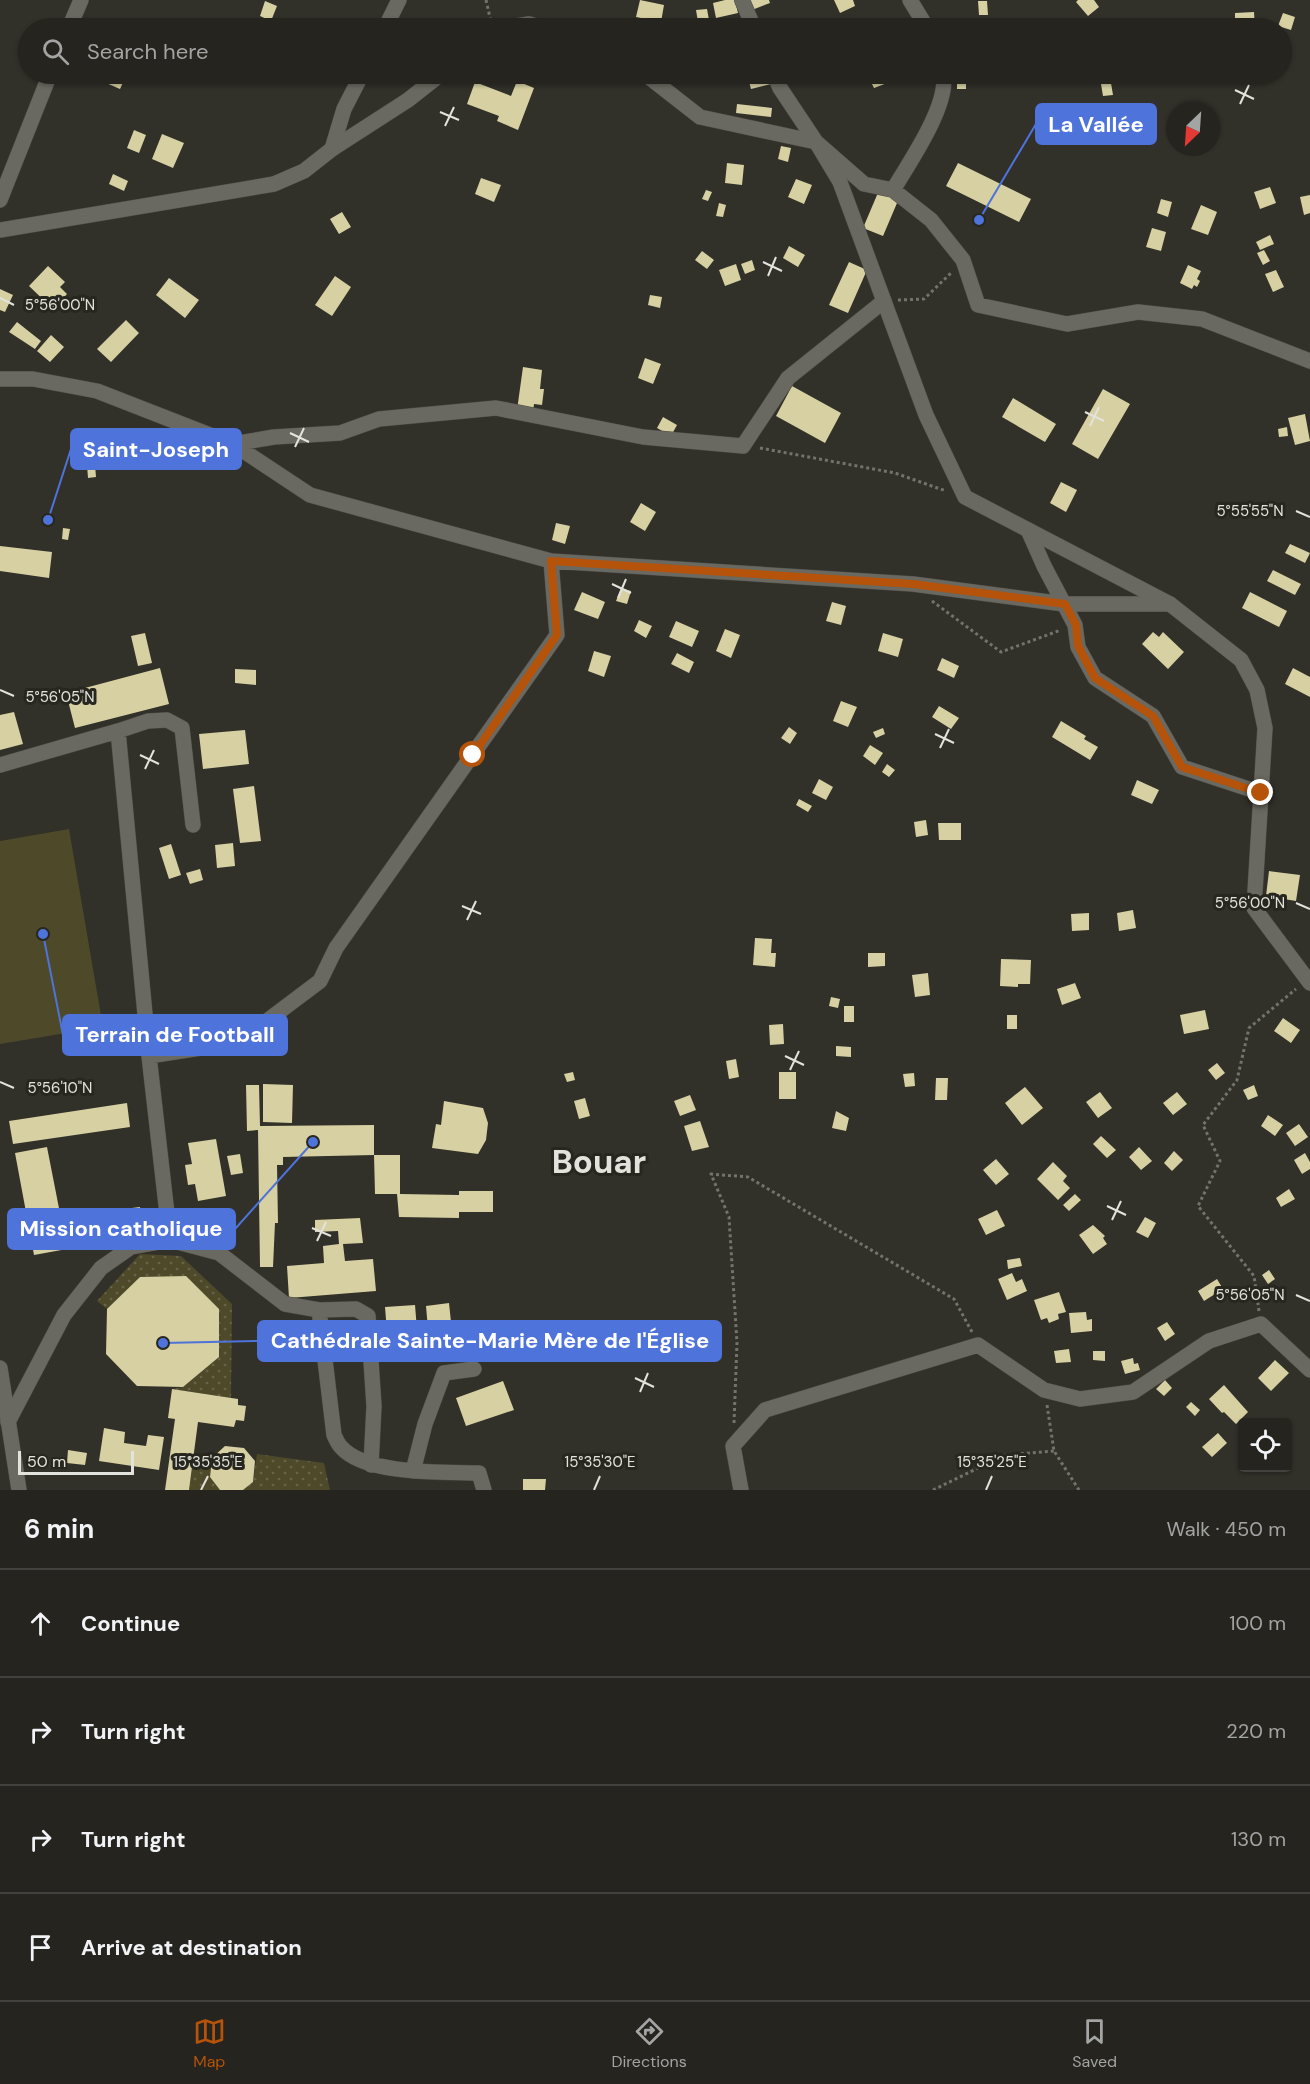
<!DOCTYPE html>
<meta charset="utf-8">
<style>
body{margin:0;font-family:"DM Sans",sans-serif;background:#31302c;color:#f1f3f6}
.controls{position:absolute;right:18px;bottom:18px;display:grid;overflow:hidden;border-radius:6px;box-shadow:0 2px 4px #0004}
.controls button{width:54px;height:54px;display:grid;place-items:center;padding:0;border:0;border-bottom:2px solid #42413d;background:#25241f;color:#f1f3f6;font:30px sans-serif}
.compass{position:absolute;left:1166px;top:102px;width:54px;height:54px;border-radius:50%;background:#25241f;box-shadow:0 2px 4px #0004;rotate:205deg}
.scale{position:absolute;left:18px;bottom:15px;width:116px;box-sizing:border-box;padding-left:6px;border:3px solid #e3e3de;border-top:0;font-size:16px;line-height:21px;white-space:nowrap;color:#e3e3de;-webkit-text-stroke:4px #27261f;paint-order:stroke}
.stop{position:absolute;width:18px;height:18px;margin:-14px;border:4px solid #b45309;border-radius:50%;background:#fff}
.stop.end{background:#b45309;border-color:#fff;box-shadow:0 2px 6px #0008}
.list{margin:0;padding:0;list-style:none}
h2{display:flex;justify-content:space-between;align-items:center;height:78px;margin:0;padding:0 24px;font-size:26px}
h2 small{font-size:20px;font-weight:400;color:#a3a4a4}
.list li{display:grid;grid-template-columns:39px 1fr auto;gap:18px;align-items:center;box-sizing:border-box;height:108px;padding:0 24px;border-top:2px solid #42413d}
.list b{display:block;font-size:22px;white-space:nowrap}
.list em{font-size:20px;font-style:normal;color:#a3a4a4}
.icon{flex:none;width:33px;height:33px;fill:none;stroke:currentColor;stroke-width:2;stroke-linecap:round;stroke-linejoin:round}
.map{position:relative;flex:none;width:1310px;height:1490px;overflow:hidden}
.search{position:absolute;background:#25241f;box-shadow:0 2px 4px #0004;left:18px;right:18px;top:18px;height:66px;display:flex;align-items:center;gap:15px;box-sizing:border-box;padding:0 21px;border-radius:33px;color:#a3a4a4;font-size:22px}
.sheet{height:510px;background:#25241f}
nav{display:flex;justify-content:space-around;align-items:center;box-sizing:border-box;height:84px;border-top:2px solid #42413d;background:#25241f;font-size:16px;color:#a3a4a4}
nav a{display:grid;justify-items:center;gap:3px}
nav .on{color:#b45309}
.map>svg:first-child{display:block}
.park{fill:url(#park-dots)}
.pitch{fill:#4e4929}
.building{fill:#d7d0a2}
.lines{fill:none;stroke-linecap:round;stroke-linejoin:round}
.minor-casing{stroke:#4e4d47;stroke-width:16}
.tertiary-casing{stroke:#4e4d47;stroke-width:16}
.path{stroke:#73726c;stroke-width:3;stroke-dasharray:3 3;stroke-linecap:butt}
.minor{stroke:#6a6961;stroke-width:15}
.tertiary{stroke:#6a6961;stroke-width:15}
.route{stroke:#b45309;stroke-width:8}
.ticks{fill:none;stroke:#e3e3de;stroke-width:2}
.labels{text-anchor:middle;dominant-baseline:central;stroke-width:6;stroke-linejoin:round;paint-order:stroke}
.town-label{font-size:33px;font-weight:bold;fill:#e3e3de;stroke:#27261f}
.ticks-label{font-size:15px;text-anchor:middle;fill:#e3e3de;stroke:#27261f;stroke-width:6;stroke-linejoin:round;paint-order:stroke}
.leader{fill:none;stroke:#4e73da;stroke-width:2}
.callout-dot{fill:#4e73da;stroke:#27261f;stroke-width:2}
.callout{fill:#4e73da;stroke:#4e73da;stroke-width:2}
.callout-label{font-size:22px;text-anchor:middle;font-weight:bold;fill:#fff}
</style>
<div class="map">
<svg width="1310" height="1490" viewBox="0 0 1310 1490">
<defs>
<pattern id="park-dots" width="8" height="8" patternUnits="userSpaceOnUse" patternTransform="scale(1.5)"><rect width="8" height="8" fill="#4e4929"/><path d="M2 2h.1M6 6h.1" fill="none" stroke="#676348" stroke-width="1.8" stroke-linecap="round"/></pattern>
</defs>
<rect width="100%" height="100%" fill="#313029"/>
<!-- park -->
<path class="park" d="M140,1254L181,1256L232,1304L231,1398L172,1389L183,1387L219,1357L107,1309L97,1301Z
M194,1454L212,1458L210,1476L220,1490H189Z
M257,1454L324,1463L330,1490H243L253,1482Z"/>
<!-- pitch -->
<path class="pitch" d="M69,829L103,1027L0,1044V841Z"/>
<!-- building -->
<path class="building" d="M640,0L664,5L661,22L636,17Z
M725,0H735L738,13L716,18L713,3Z
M748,0H769L770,3L752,10Z
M834,0H853L855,6L840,13Z
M1078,0H1094L1099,7L1088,16L1076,2Z
M265,1L277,6L271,21L260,16Z
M978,1H987L988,15H979Z
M707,9L709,20L698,22L696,10Z
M1254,12L1255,28H1235V13Z
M1283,13L1295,17L1291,30L1278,26Z
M100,74H127L120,89L97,79Z
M240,74H255L248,84L238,78Z
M747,74H768L771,84L751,89Z
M778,74H795L797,77L781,83Z
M867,74H886L890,82L874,88Z
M957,76H966V89H957Z
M1110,77L1113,95L1103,96L1100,78Z
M517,81L534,88L518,130L497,121L499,116L467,104L475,82L511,96Z
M737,104L772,108L771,117L736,113Z
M134,130L146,135L139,153L127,148Z
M162,134L184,143L173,168L152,159Z
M781,146L791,148L788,162L778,159Z
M727,163L744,165L742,185L725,183Z
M958,163L1031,199L1019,222L946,186Z
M113,174L128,181L124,191L109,184Z
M481,178L501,185L494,202L475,194Z
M796,179L812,185L804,204L788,197Z
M1270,187L1276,203L1260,209L1254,192Z
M880,188L900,196L883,236L863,228Z
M706,190L712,192L708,201L702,199Z
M1310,195V213L1304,215L1300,197Z
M1161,199L1172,202L1168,217L1157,213Z
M719,203L726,205L723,217L716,216Z
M1201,205L1217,212L1208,235L1191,229Z
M342,212L351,227L339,234L330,219Z
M1152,228L1166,232L1161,251L1146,247Z
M1270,235L1274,244L1260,250L1256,242Z
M789,246L805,255L798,267L783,258Z
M1264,250L1270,261L1263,265L1257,253Z
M702,251L714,260L707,269L695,260Z
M752,260L755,270L745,274L741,264Z
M849,262L867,270L848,313L829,305Z
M736,264L741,280L725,286L719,270Z
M1188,265L1201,271L1197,279L1200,281L1197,287L1194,285L1192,289L1180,283Z
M48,266L65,282L60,287L67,294L53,309L29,286Z
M1276,270L1284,287L1273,292L1265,274Z
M335,276L351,287L332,316L315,305Z
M169,278L199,300L185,318L156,295Z
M0,289L13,295L5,312L0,310Z
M650,295L662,297L660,308L648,305Z
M126,320L139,333L111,362L97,349Z
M17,322L41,341L35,349L9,332Z
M51,335L64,347L50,362L37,351Z
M645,358L661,364L653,384L638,378Z
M523,367L542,370L540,389H544L542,405L534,404L533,412L517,410Z
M792,386L841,413L825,443L776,416Z
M1103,389L1130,404L1098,459L1072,444Z
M1013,398L1056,424L1045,442L1002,417Z
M1305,414L1310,441L1295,445L1288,418Z
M663,417L677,425L671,436L657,428Z
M1287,427L1288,436L1279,437L1278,429Z
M87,465H95L96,477L88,478Z
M1061,482L1077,490L1066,512L1050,503Z
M641,503L656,512L645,531L630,522Z
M556,523L570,526L565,544L552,540Z
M63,528L70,529L68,540L62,539Z
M1290,544L1310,553L1305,563L1285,553Z
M0,546L52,552L49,578L0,571Z
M1273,570L1301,584L1295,595L1267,581Z
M621,588L631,591L627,604L616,601Z
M582,592L605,602L598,619L574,610Z
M1250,592L1287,611L1279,627L1242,608Z
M832,602L846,606L841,625L826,621Z
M639,620L652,626L646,638L634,631Z
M676,621L699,631L692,647L669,637Z
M725,629L740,635L731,658L716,651Z
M1153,632L1159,637L1163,632L1184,652L1168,669L1142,644Z
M145,633L152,663L138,666L131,636Z
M883,633L903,639L898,657L878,651Z
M594,651L611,656L604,677L588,671Z
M677,653L694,662L689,673L671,664Z
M942,658L959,666L954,678L937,670Z
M160,668L169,704L75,728L66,693Z
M1293,668L1310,677V697L1285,684Z
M235,669L256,670V685L235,683Z
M841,701L857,707L848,727L833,721Z
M939,706L959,718L951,729L932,717Z
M14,712L23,744L0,750V715Z
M1061,721L1086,736L1084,739L1098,747L1090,760L1052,737Z
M789,727L797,733L790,744L781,738Z
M883,728L885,734L876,738L873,732Z
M245,730L249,764L203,769L199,734Z
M870,745L883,753L875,765L863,756Z
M887,764L895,770L889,777L882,772Z
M819,779L833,787L826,800L812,793Z
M1137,780L1159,790L1152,804L1131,795Z
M254,786L261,841L240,843L233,789Z
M799,799L812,806L808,812L796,805Z
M926,820L928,835L916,837L914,822Z
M938,823H961V840H939Z
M233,843L235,866L217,868L215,845Z
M171,844L181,875L169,879L159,848Z
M200,869L203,880L190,884L186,873Z
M1269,871L1300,875L1296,901L1266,896Z
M1133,910L1136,928L1119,931L1117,913Z
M1089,913V930L1072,931L1071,914Z
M755,938L772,939L771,953H776L775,967L753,965Z
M868,953H885V966L868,967Z
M1001,959L1031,960L1030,984H1018V987L1000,986Z
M928,973L930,995L915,997L912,975Z
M1075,983L1081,998L1062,1005L1057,989Z
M831,997L840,999L838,1008L829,1006Z
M844,1006H854V1022H844Z
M1205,1010L1209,1029L1184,1034L1180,1015Z
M1007,1015H1017V1029H1007Z
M1283,1018L1300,1030L1291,1043L1274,1031Z
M783,1024L784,1044L770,1045L769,1025Z
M836,1046L851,1047V1057L836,1056Z
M736,1059L739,1077L729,1079L726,1061Z
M1217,1063L1225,1073L1216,1080L1208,1070Z
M573,1072L575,1080L567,1082L564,1074Z
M779,1072H796V1099H779Z
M914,1073L915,1086L905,1087L903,1074Z
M936,1078H948L947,1100H935Z
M263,1084L293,1085L292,1123L263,1122Z
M246,1085H259L260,1126L374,1125V1155L283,1157V1165H277L278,1223H275L273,1267H260L258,1130L247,1131Z
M1254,1085L1258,1096L1248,1100L1243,1090Z
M1025,1087L1043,1108L1022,1125L1005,1103Z
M1100,1092L1112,1108L1098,1118L1086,1102Z
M1177,1092L1187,1104L1173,1115L1163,1103Z
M690,1095L696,1110L680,1116L674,1101Z
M585,1098L590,1116L579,1119L574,1101Z
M444,1101L483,1108L488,1123L486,1140L478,1154L432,1148L436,1124L441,1125Z
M127,1103L130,1127L13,1144L9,1121Z
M836,1111L849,1118L846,1131L832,1128Z
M1268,1115L1283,1125L1275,1136L1261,1126Z
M700,1121L709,1147L692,1151L684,1126Z
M1299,1124L1308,1137L1295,1146L1286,1133Z
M1101,1136L1116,1150L1107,1158L1093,1144Z
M216,1139L226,1196L198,1201L195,1184L188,1185L185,1165L192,1164L188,1143Z
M47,1147L67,1249L34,1255L15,1153Z
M1139,1147L1152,1161L1141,1170L1129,1157Z
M1174,1151L1183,1160L1172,1171L1164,1163Z
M1305,1153L1310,1162V1169L1302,1174L1294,1160Z
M240,1154L243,1173L231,1175L227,1156Z
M374,1155H400V1194L459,1195V1191H493V1212H459V1218L399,1217L397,1194H375Z
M996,1159L1009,1174L996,1185L983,1170Z
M1053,1162L1067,1176L1063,1181L1070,1188L1058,1200L1037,1179Z
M1289,1189L1295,1199L1281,1207L1276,1198Z
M1075,1194L1081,1200L1069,1211L1063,1205Z
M140,1207L145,1236L78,1244L75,1215Z
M997,1210L1005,1226L986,1235L978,1219Z
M1145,1217L1156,1223L1148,1238L1136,1232Z
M360,1218L363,1243L343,1244L345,1261L373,1259L376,1291L289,1298L287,1266L324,1263L323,1246L339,1244L338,1231L315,1232V1220Z
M1093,1225L1105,1236L1103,1238L1107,1244L1093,1254L1079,1235Z
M1020,1258L1022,1266L1008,1269L1007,1260Z
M1269,1270L1275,1279L1268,1284L1262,1275Z
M1012,1273L1016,1282L1022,1279L1027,1291L1007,1300L998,1279Z
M186,1276L219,1309V1357L183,1387L137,1386L106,1354L107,1309L140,1277Z
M1217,1279L1223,1289L1204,1301L1198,1291Z
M1059,1292L1066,1312L1058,1314L1059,1319L1049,1323L1047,1318L1041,1320L1034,1300Z
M449,1303L454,1350L430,1352L426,1306Z
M415,1305L419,1354L389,1356L385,1307Z
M1086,1312L1087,1320L1092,1319V1331L1071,1333L1069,1313Z
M1167,1322L1175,1334L1165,1341L1157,1328Z
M1069,1349L1071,1362L1056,1363L1054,1351Z
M1093,1351H1105V1361L1093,1360Z
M1133,1358L1134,1364L1138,1363L1140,1370L1125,1374L1121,1361Z
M1275,1360L1289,1373L1271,1391L1258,1378Z
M1165,1380L1172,1388L1164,1396L1156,1389Z
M503,1381L514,1410L466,1426L456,1398Z
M1224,1385L1248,1412L1236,1424L1224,1412L1222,1413L1209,1399Z
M172,1389L238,1399V1405L246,1406L244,1421L236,1420L234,1427L198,1422L189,1490H165L175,1419L168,1418Z
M1191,1402L1200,1410L1195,1416L1186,1407Z
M104,1428L125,1432L124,1443L146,1446L148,1435L164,1437L159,1470L99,1461Z
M1218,1433L1227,1443L1212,1457L1202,1447Z
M225,1446L244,1448L255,1461L253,1482L243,1490H220L210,1477L212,1458Z
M68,1450L87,1453L85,1465L67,1463Z
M523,1479H546L545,1490H523Z"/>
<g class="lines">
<defs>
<path id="minor" d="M742,0L754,28
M910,0L927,28
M385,28L399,0
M774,74L780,88L816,142L864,184L893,190C909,163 950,104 943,74
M332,149L344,109L362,74
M893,190L931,220L963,260L978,305L1067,324L1138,312L1202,319L1310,361
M0,379H33L97,391L233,444L310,495L551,561L913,584L1064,604H1170
M233,444L274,437L340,433L379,419L496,408L643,437L743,446L788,378L884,301
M1028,530L1044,566L1075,625L1078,647L1095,678L1153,716L1182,767L1261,793
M118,731L148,721L167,720L182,728L193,825
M0,765L118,731L149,1056L170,1240
M149,1056L239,1042L320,981L336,948L557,635L551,561
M319,1310L356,1309L368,1316L374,1406L371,1465
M8,1422L64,1315L101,1268L131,1247L170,1240L219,1253L285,1304L319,1310L334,1435C336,1439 338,1444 341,1447C365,1475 443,1472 479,1473L484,1490
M413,1471L425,1424L444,1373L474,1369
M741,1490L733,1446L765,1410L978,1345L1044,1390L1080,1399L1133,1392L1209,1341L1261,1324L1310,1370"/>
<path id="tertiary" d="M69,28L81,0
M504,28L529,24L543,28
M645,74L700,117L816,142L840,182L926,415L965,497L1170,604L1241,660L1257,690L1265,728L1254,908L1310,983
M0,200L50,74
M0,230L274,184L304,171L332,149L408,100L441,74
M0,1368L19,1490"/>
</defs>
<!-- minor casing -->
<use href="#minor" class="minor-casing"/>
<!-- tertiary casing -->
<use href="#tertiary" class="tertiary-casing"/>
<!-- path -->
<path class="path" d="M486,0L491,22
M898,300L924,299L952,272
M760,448L895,473L946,491
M932,601L1001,652L1061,630
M1259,1311L1254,1276L1198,1206L1220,1161L1203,1125L1237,1080L1249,1028L1296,989
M1047,1405L1054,1451L1079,1490
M734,1423L737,1343L729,1217L711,1174L748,1177L954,1299L972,1332
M933,1490L1005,1455L1054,1451"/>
<!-- minor -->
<use href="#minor" class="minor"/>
<!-- tertiary -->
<use href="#tertiary" class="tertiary"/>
</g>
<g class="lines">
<!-- route -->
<path class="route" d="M473,755L557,635L551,561L913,584L1065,604L1076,625L1078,646L1095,678L1153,716L1182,767L1261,793"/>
</g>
<!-- ticks -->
<path class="ticks" d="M1235,90L1254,99M1240,104L1249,85M440,112L459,120M445,126L454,107M763,262L782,271M768,276L776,257M0,298L14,305M1085,412L1104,421M1090,426L1099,407M290,433L309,442M295,447L304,428M1296,511L1310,517M612,584L631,593M618,598L626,579M0,690L14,696M935,734L954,743M940,748L949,729M140,755L159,764M145,769L154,750M1296,903L1310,909M462,906L481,914M467,920L476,901M785,1056L804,1065M790,1070L799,1051M0,1082L14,1088M1107,1206L1126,1215M1112,1220L1121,1201M312,1228L331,1236M317,1241L326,1222M1296,1295L1310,1301M635,1378L654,1387M640,1392L648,1373M201,1490L208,1476M594,1490L600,1476M986,1490L992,1476"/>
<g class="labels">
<!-- town labels -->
<g class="town-label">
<text x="599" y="1161">Bouar</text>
</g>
</g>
<g class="ticks-label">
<text x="60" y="310">5°56'00"N</text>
<text x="1250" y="516">5°55'55"N</text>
<text x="60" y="702">5°56'05"N</text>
<text x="1250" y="908">5°56'00"N</text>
<text x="60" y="1093">5°56'10"N</text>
<text x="1250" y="1300">5°56'05"N</text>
<text x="992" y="1467">15°35'25"E</text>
<text x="208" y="1467">15°35'35"E</text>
<text x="600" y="1467">15°35'30"E</text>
</g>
<!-- callouts -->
<path class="leader" d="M979 220L1036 124M48 520L71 449M43 934L63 1035M313 1142L235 1229M163 1343L258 1341"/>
<g class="callout-dot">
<circle cx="979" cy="220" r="6"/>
<circle cx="48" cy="520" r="6"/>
<circle cx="43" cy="934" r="6"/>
<circle cx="313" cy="1142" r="6"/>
<circle cx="163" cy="1343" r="6"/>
</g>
<g class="callout">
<rect x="1036" y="104" width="120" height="40" rx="6"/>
<rect x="71" y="429" width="170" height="40" rx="6"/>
<rect x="63" y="1015" width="224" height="40" rx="6"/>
<rect x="8" y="1209" width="227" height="40" rx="6"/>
<rect x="258" y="1321" width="463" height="40" rx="6"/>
</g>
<g class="callout-label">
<text x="1096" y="132">La Vallée</text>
<text x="156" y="457">Saint-Joseph</text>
<text x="175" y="1042">Terrain de Football</text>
<text x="121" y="1236">Mission catholique</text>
<text x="490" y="1348">Cathédrale Sainte-Marie Mère de l'Église</text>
</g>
</svg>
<div class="controls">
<button><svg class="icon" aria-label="locate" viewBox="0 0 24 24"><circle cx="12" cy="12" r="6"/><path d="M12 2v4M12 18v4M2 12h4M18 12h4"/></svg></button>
</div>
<svg class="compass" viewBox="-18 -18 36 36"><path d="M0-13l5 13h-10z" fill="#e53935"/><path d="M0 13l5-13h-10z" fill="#a3a4a4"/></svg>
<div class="scale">50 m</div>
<div class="stop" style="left:473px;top:755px"></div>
<div class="stop end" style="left:1261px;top:793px"></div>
<div class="search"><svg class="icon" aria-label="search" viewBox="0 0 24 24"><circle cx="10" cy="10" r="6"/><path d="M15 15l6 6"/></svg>Search here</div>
</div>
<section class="sheet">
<h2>6 min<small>Walk · 450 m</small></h2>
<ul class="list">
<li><svg class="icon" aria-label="ahead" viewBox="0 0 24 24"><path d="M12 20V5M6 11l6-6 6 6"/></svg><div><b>Continue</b></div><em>100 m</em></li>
<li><svg class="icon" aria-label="right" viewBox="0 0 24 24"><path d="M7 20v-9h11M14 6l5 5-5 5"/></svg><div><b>Turn right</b></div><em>220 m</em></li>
<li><svg class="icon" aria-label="right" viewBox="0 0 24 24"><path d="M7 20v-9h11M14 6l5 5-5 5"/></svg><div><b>Turn right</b></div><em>130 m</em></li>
<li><svg class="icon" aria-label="arrive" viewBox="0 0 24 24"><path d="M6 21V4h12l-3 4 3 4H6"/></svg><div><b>Arrive at destination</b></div></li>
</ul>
</section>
<nav>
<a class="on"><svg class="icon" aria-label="map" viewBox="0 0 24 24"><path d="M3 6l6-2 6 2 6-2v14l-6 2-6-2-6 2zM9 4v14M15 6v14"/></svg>Map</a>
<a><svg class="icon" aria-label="directions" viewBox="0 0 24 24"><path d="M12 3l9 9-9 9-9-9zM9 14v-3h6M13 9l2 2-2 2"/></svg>Directions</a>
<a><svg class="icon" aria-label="saved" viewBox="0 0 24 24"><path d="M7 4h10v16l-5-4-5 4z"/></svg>Saved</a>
</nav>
